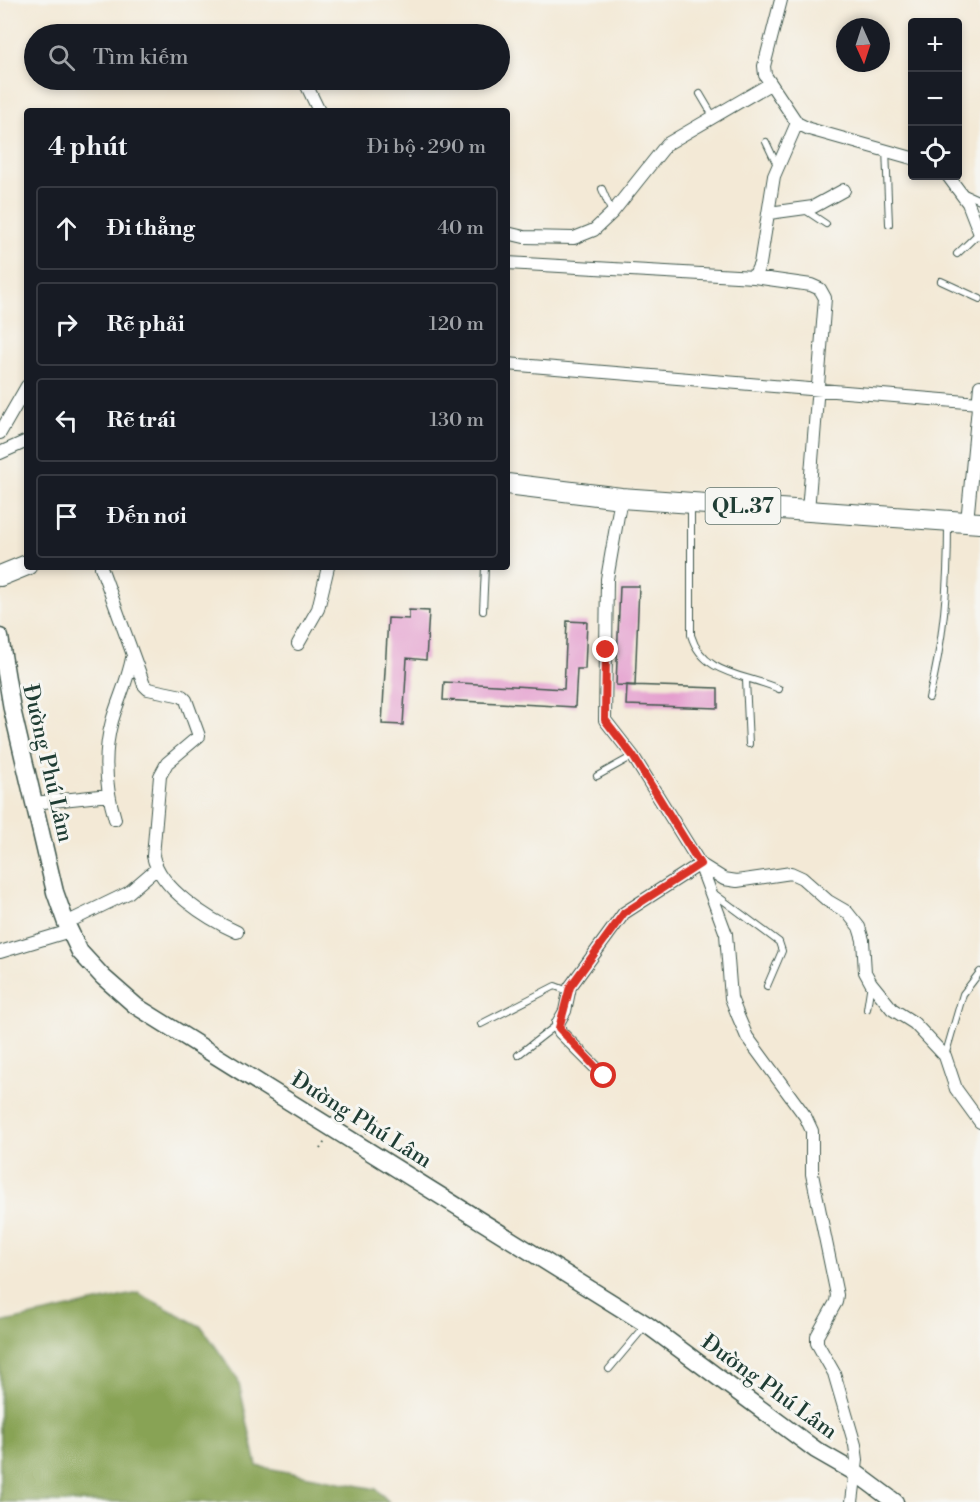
<!DOCTYPE html>
<html lang="vi">
<meta charset="utf-8">
<style>
:root{--surface:#171b24;--page:#20242c;--text:#f1f3f6;--muted:#9ea1a6;--line:#363941}
body{margin:0;font-family:"Libre Bodoni",serif;background:var(--page);color:var(--text)}
.controls{position:absolute;right:18px;top:18px;display:grid;overflow:hidden;border-radius:6px;box-shadow:0 3px 9px #0003}
.controls button{width:54px;height:54px;display:grid;place-items:center;padding:0;border:0;border-bottom:2px solid var(--line);background:var(--surface);color:var(--text);font:30px sans-serif}
.compass{position:absolute;left:836px;top:18px;width:54px;height:54px;border-radius:50%;background:var(--surface);box-shadow:0 3px 9px #0003;rotate:177deg}
.stop{position:absolute;width:18px;height:18px;margin:-14px;border:4px solid #d93025;border-radius:50%;background:#fff}
.stop.end{background:#d93025;border-color:#fff;box-shadow:0 2px 6px #0008}
.list{margin:0;padding:0;list-style:none}
h2{display:flex;justify-content:space-between;align-items:center;height:78px;margin:0;padding:0 24px;font-size:26px}
h2 small{font-size:20px;font-weight:400;color:var(--muted)}
.list li{display:grid;grid-template-columns:39px 1fr auto;gap:18px;align-items:center;box-sizing:border-box;height:84px;margin:0 12px 12px;padding:0 12px;border:2px solid var(--line);border-radius:6px}
.list b{display:block;font-size:22px;white-space:nowrap}
.list em{font-size:20px;font-style:normal;color:var(--muted)}
.icon{flex:none;width:33px;height:33px;fill:none;stroke:currentColor;stroke-width:2;stroke-linecap:round;stroke-linejoin:round}
.map{position:relative;flex:none;width:980px;height:1502px;overflow:hidden}
.search{position:absolute;background:var(--surface);box-shadow:0 3px 9px #0003;left:24px;top:24px;width:486px;height:66px;display:flex;align-items:center;gap:15px;box-sizing:border-box;padding:0 21px;border-radius:33px;color:var(--muted);font-size:22px}
.panel{position:absolute;background:var(--surface);box-shadow:0 3px 9px #0003;left:24px;top:108px;width:486px;height:462px;border-radius:6px}
.map>svg:first-child{display:block}
</style>
<div class="map">
<svg width="980" height="1502" viewBox="0 0 980 1502">
<rect width="100%" height="100%" fill="#f6f6f2"/>
<filter id="ink" filterUnits="userSpaceOnUse"><feTurbulence type="fractalNoise" baseFrequency=".0167" numOctaves="2"/><feDisplacementMap in="SourceGraphic" scale="12" xChannelSelector="R" yChannelSelector="G"/><feConvolveMatrix kernelMatrix="1 2 1 2 8 2 1 2 1" color-interpolation-filters="sRGB"/></filter>
<filter id="wash" filterUnits="userSpaceOnUse"><feTurbulence type="fractalNoise" baseFrequency=".008" numOctaves="4" result="noise"/><feDisplacementMap in="SourceGraphic" scale="24" xChannelSelector="R" yChannelSelector="G"/><feGaussianBlur stdDeviation="1.35" result="paint"/><feColorMatrix in="noise" values="0 0 0 0 0 0 0 0 0 0 0 0 0 0 0 0 0 1.4 0 .05"/><feComposite in="paint" operator="in"/></filter>
<g filter="url(#wash)">
<rect width="100%" height="100%" fill="#f3e9d6"/>
<!-- forest -->
<path fill="#88a355" stroke="#547044" stroke-width="1.5" d="M138 1293 202 1327 238 1379 257 1466 376 1489 389 1502H0V1323Z"/>
<g id="blocks">
<!-- building -->
<path fill="#e49ece" d="M620 586H639L635 686 616 685Z
M409 610 429 611 426 660 407 658 403 725 382 724 388 618 409 619Z
M567 621 587 622 585 669H577L575 707 443 700 444 682 564 689Z
M627 685 718 688V708L626 705Z"/>
</g>
</g>
<g filter="url(#ink)">
<use href="#blocks" fill-opacity="0" stroke="#3f574c" stroke-width="1.5"/>
<g fill="none" stroke-linecap="round" stroke-linejoin="round">
<!-- service casing -->
<g stroke="#3f574c" stroke-width="8">
<path id="service" d="M700 94 713 116
M766 142 777 165
M886 149 889 224
M602 189 612 213
M962 192 980 200
M805 210 826 224
M957 254 979 233
M941 281 980 299
M691 505V635C703 676 746 674 779 689
M483 611 485 567
M746 680 749 744
M929 698C944 640 948 585 948 525
M597 776 633 756
M712 892 779 942 782 951 767 986
M867 1009 871 983
M481 1024 555 986 568 991
M518 1055 558 1024
M945 1056 963 994 980 972
M609 1369 646 1325"/>
</g>
<!-- minor casing -->
<g stroke="#3f574c" stroke-width="14">
<path id="minor" d="M781 0 764 66 765 75 797 123 809 129 912 158
M304 80 319 111
M948 176 968 203 980 234
M769 213 813 207 844 190
M507 233 524 237 574 238 594 230 612 213 667 144 770 84
M507 263 754 277 811 285 820 289 825 298 808 511
M754 277 760 264 774 176 797 123
M507 364 979 403
M0 433 27 386
M0 453 27 441
M621 498 607 579 605 720 633 756 700 864 726 934 731 998 738 1016 747 1037 805 1116 812 1131V1174L837 1295 836 1302 817 1336V1343L834 1373 855 1445 857 1460 852 1502
M967 522 980 386
M101 567 144 685 148 689 182 696 186 700 199 736 167 763 160 776 153 856C160 889 208 919 237 932
M298 644 318 609 328 567
M34 803 109 795
M115 819C105 786 103 754 112 721 118 700 128 680 132 658
M66 923 128 893 156 869
M0 952 70 931
M604 1076 560 1032 558 1023 565 1011 570 987 624 913 700 864 724 879 737 881 791 873 802 878 828 901 847 912 859 927 863 940 865 972 871 983 892 1009 914 1023 945 1056 956 1089 980 1122"/>
</g>
<!-- secondary casing -->
<g stroke="#3f574c" stroke-width="19">
<path id="secondary" d="M0 637 12 709 55 892 66 923 80 952 103 977 136 1006 646 1324 816 1450 856 1473 895 1502"/>
</g>
<!-- trunk casing -->
<g stroke="#3f574c" stroke-width="22">
<path id="trunk" d="M507 484 621 498 980 523
M0 576 27 565"/>
</g>
<!-- path -->
<path stroke="#3f574c" stroke-width="2" stroke-dasharray="1.5 4.5" stroke-linecap="butt" d="M366 1133 379 1118
M320 1149 326 1140"/>
<!-- service -->
<use href="#service" stroke="#fff" stroke-width="6"/>
<!-- minor -->
<use href="#minor" stroke="#fff" stroke-width="12"/>
<!-- secondary -->
<use href="#secondary" stroke="#fff" stroke-width="16"/>
<!-- trunk -->
<use href="#trunk" stroke="#fff" stroke-width="20"/>
</g>
</g>
<g fill="none" stroke-linecap="round" stroke-linejoin="round" filter="url(#ink)">
<!-- route -->
<path stroke="#d93025" stroke-width="8" d="M604 1076 559 1028 570 987 624 913 700 864 633 756 605 720 606 650"/>
</g>
<g text-anchor="middle" stroke-width="6" stroke-linejoin="round" paint-order="stroke">
<!-- shield labels -->
<rect fill="#f6f6f2" stroke="#60746d" stroke-width="1.5" x="705.5" y="488" width="75" height="36" rx="4.5"/>
<g font-size="21" font-weight="bold" fill="#1f3d34">
<text x="743" y="513">QL.37</text>
</g>
<!-- street labels -->
<g font-size="22" fill="#1f3d34" stroke="#f6f6f2">
<text transform="translate(49 763) rotate(77)" y="8">Đường Phú Lâm</text>
<text transform="translate(362 1119) rotate(32)" y="8">Đường Phú Lâm</text>
<text transform="translate(770 1386) rotate(36)" y="8">Đường Phú Lâm</text>
</g>
</g>
</svg>
<div class="controls">
<button>+</button>
<button>−</button>
<button><svg class="icon" aria-label="locate" viewBox="0 0 24 24"><circle cx="12" cy="12" r="6"/><path d="M12 2v4M12 18v4M2 12h4M18 12h4"/></svg></button>
</div>
<svg class="compass" viewBox="-18 -18 36 36"><path d="M0-13l5 13h-10z" fill="#e53935"/><path d="M0 13l5-13h-10z" fill="#9ea1a6"/></svg>
<div class="stop" style="left:604px;top:1076px"></div>
<div class="stop end" style="left:606px;top:650px"></div>
<div class="search"><svg class="icon" aria-label="search" viewBox="0 0 24 24"><circle cx="10" cy="10" r="6"/><path d="M15 15l6 6"/></svg>Tìm kiếm</div>
<section class="panel">
<h2>4 phút<small>Đi bộ · 290 m</small></h2>
<ul class="list">
<li><svg class="icon" aria-label="ahead" viewBox="0 0 24 24"><path d="M12 20V5M6 11l6-6 6 6"/></svg><div><b>Đi thẳng</b></div><em>40 m</em></li>
<li><svg class="icon" aria-label="right" viewBox="0 0 24 24"><path d="M7 20v-9h11M14 6l5 5-5 5"/></svg><div><b>Rẽ phải</b></div><em>120 m</em></li>
<li><svg class="icon" aria-label="left" viewBox="0 0 24 24"><path d="M17 20v-9H6M10 6l-5 5 5 5"/></svg><div><b>Rẽ trái</b></div><em>130 m</em></li>
<li><svg class="icon" aria-label="arrive" viewBox="0 0 24 24"><path d="M6 21V4h12l-3 4 3 4H6"/></svg><div><b>Đến nơi</b></div></li>
</ul>
</section>
</div>
